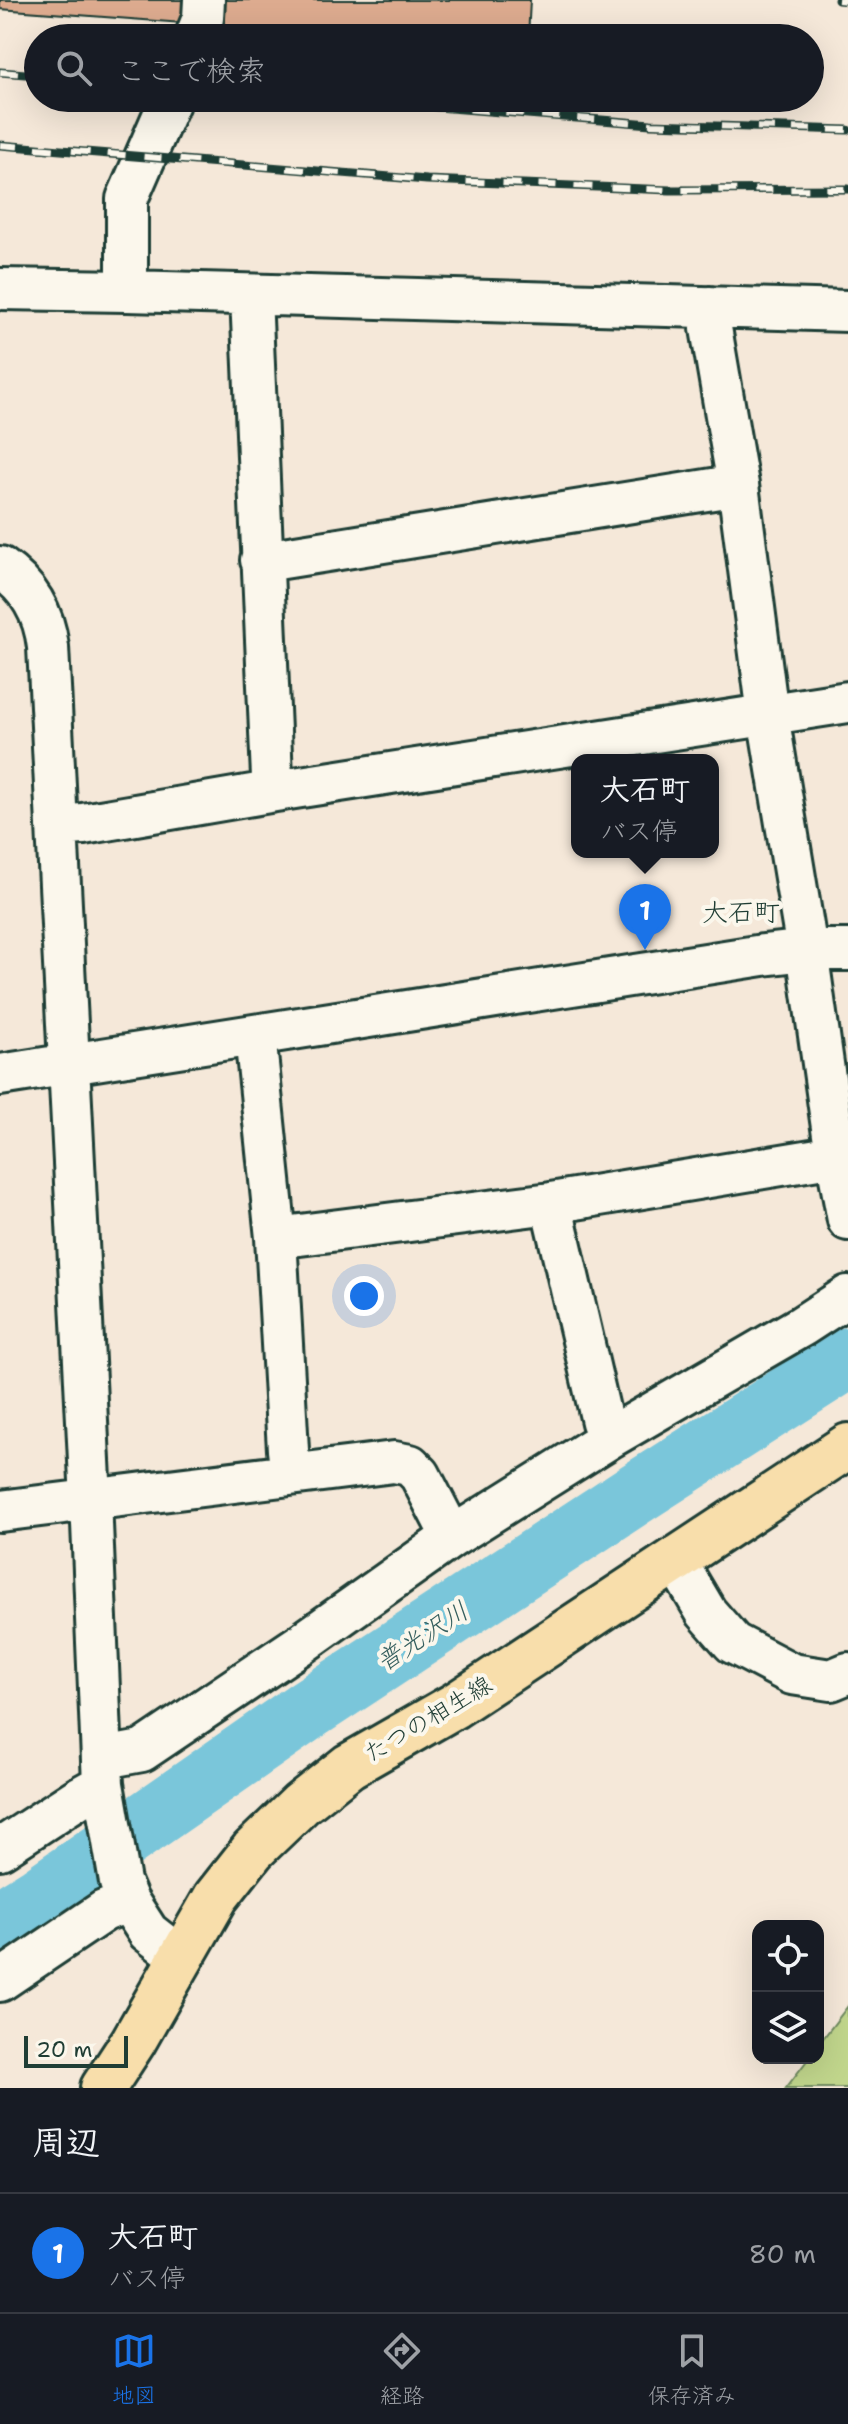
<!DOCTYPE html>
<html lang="ja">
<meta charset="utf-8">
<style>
:root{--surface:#171b24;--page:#242831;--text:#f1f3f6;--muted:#9ea1a6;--line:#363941;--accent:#1a73e8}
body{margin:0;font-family:"Shantell Sans","Klee One",sans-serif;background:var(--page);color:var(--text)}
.controls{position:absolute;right:24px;bottom:24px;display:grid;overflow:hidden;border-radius:16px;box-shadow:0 8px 32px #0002}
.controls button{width:72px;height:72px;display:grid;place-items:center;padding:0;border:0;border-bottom:2px solid var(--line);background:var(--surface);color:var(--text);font:40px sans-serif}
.scale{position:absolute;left:24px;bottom:20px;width:104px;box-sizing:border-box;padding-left:8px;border:4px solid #1f3d34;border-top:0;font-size:22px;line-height:28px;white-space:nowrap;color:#1f3d34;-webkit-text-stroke:6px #fbf7ec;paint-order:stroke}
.you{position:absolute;left:364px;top:1296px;width:28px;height:28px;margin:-20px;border:6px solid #fff;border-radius:50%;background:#1a73e8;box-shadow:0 0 0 12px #1a73e833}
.badge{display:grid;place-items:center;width:52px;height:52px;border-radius:50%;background:var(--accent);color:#fff;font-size:26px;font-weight:700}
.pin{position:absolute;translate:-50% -66px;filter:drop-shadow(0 2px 4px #0008)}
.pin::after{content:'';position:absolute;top:42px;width:28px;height:24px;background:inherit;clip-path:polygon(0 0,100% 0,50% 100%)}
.popup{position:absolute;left:571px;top:754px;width:148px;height:104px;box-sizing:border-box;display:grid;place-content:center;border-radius:16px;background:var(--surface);filter:drop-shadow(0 2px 6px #0005);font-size:26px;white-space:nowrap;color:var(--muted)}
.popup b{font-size:30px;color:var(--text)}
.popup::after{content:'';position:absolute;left:50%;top:100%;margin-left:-16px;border:16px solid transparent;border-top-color:var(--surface)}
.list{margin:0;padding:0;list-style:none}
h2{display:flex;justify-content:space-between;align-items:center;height:104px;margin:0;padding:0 32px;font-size:34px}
h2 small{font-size:26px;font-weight:400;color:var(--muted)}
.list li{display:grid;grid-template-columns:52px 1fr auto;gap:24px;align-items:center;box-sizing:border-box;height:120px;padding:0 32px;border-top:2px solid var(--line)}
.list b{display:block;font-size:30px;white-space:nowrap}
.list p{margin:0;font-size:26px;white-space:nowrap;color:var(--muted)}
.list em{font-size:26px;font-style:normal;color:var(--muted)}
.icon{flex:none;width:44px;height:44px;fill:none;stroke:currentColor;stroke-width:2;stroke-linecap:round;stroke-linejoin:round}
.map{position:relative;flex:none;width:848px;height:2088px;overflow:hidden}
.search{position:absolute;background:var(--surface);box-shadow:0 8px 32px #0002;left:24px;right:24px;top:24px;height:88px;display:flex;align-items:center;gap:20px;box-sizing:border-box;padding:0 28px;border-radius:44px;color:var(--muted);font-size:30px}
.sheet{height:224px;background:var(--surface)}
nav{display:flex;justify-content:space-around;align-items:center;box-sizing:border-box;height:112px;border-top:2px solid var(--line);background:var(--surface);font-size:22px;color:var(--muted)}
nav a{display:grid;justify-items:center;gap:4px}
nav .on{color:var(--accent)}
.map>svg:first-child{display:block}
</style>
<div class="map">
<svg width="848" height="2088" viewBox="0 0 848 2088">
<rect width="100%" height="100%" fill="#f5e8d9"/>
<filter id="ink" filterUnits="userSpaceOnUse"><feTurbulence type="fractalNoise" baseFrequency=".0125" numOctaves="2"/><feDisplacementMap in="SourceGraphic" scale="16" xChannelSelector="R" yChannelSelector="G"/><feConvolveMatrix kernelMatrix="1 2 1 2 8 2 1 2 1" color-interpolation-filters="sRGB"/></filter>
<g filter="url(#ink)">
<!-- green -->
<path fill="#c1d68c" stroke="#708a60" stroke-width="2" d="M848 2006V2088H786L809 2058H818V2045Z"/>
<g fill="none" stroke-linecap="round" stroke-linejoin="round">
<!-- river -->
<path stroke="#7ac6da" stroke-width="62" d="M0 1921 40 1896 307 1710 640 1491 848 1358"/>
</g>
<!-- building -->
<path fill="#ddab8f" stroke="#1f3d34" stroke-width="2" d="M0 0H530L528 38H379L0 9Z"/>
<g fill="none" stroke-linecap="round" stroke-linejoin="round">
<!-- minor casing -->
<g stroke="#1f3d34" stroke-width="46">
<path id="minor" d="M195 38 203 18 204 0
M0 289 127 291 848 311
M127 291V199L171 98
M251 296 272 777 275 791
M710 307 711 328 738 485
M261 560 277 559 738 485 768 715 807 950 836 1156 848 1220
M0 567C29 587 44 612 48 647L91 1500 103 1784 120 1882 128 1901 148 1932 180 1957
M57 826 83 824 275 791 848 702
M255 1035 276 1238 288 1450 291 1474
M0 1075 763 955 807 950H848
M551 1203 602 1422 611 1437
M276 1238 551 1203 836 1156
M0 1511 394 1462 410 1465 420 1475 452 1537
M676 1561 706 1612 733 1643 792 1674 831 1680 848 1673
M104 1758 142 1751 301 1644 452 1537 611 1437 802 1326 848 1296
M0 1849 78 1798 103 1784
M0 1981 104 1911 128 1901"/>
</g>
<!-- major casing -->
<g stroke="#1f3d34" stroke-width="50">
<path id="major" d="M103 2088 133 2042 216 1897 253 1850 301 1804 349 1766 454 1706 848 1446"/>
</g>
<!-- minor -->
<use href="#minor" stroke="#fbf7ec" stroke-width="40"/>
<!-- major -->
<use href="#major" stroke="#f8deab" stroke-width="44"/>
<!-- rail casing -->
<g stroke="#1f3d34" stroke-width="9">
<path id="rail" d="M838 0 848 1
M0 72 38 75
M326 98 651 124 848 130
M0 145 427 180 670 190 848 189"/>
</g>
<!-- rail -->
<use href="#rail" stroke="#fbf7ec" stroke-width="6" stroke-dasharray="18" stroke-linecap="butt"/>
</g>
</g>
<g text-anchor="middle" stroke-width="8" stroke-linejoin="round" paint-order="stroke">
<!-- street labels -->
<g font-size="24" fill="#1f3d34" stroke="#fbf7ec">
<text transform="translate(428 1719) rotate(-31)" y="8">たつの相生線</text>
</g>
<!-- neighbourhood labels -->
<g font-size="26" fill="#1f3d34" stroke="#fbf7ec">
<text x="741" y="921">大石町</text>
</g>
<!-- water labels -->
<g font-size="26" font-style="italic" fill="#365f5e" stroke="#fbf7ec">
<text transform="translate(422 1636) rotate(-33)" y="9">普光沢川</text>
</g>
</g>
</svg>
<div class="controls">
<button><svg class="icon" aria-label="locate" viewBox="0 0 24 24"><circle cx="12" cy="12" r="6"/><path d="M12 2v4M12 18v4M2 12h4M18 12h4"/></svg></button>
<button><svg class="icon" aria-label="layers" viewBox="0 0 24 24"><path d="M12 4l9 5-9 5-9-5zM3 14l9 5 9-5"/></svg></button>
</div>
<div class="scale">20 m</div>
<div class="you"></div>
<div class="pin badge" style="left:645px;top:950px">1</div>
<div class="popup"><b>大石町</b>バス停</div>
<div class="search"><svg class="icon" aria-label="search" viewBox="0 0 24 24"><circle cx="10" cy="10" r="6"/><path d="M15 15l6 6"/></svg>ここで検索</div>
</div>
<section class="sheet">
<h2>周辺<small></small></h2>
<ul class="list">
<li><span class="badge">1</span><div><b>大石町</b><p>バス停</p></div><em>80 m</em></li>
</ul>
</section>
<nav>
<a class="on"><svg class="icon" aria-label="map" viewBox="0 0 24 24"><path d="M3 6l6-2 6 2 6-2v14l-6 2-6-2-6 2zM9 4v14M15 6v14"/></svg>地図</a>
<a><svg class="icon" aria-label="directions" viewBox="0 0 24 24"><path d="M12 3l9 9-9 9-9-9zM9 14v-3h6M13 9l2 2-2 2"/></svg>経路</a>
<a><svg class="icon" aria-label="saved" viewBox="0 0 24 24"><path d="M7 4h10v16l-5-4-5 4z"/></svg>保存済み</a>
</nav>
